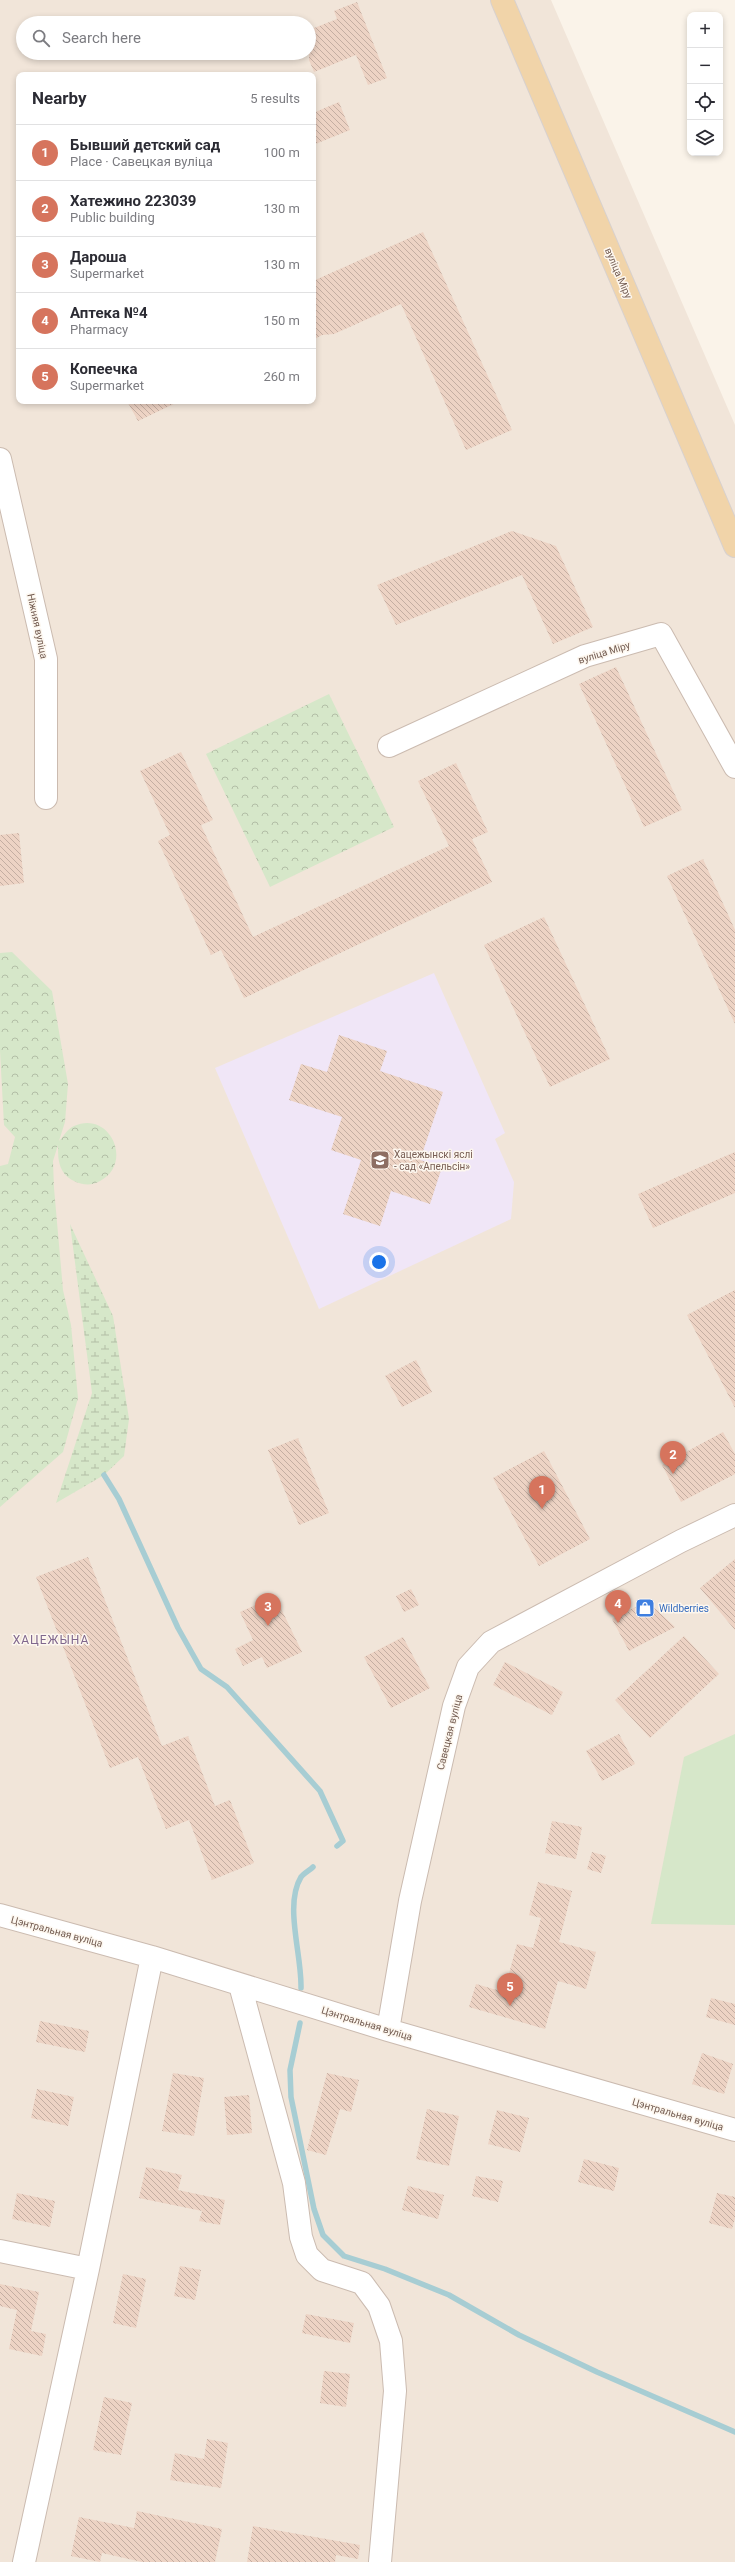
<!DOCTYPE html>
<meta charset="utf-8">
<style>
:root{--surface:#fff;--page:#f7f7f7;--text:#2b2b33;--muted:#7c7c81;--line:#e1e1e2;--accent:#d6745d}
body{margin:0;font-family:Roboto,sans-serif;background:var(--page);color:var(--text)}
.controls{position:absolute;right:12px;top:12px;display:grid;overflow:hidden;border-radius:8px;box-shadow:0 2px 6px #0003}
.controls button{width:36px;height:36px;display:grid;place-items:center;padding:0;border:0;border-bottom:1px solid var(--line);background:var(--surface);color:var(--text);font:20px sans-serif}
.you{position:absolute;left:379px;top:1262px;width:14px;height:14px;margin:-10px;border:3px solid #fff;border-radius:50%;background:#1a73e8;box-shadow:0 0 0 6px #1a73e833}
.badge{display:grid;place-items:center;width:26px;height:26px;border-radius:50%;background:var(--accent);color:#fff;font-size:13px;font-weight:700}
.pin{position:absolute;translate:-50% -33px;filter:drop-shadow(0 1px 2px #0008)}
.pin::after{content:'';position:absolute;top:21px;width:14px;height:12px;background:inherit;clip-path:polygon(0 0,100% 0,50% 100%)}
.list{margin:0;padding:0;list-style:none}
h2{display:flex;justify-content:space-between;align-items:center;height:52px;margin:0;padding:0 16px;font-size:17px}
h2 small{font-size:13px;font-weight:400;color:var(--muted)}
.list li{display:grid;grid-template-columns:26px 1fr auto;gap:12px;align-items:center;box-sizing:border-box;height:56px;padding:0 16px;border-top:1px solid var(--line)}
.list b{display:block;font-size:15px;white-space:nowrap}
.list p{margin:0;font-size:13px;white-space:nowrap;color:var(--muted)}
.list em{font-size:13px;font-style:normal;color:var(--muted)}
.icon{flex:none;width:22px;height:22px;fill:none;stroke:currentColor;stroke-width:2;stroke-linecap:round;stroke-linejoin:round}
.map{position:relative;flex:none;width:735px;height:2562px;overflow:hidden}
.search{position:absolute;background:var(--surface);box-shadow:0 2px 6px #0003;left:16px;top:16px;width:300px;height:44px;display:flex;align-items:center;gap:10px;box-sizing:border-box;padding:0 14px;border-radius:22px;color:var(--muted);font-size:15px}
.panel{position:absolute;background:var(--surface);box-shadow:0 2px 6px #0003;left:16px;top:72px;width:300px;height:332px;border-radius:8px}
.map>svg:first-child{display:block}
</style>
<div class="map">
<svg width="735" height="2562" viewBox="0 0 735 2562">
<defs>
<pattern id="forest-crowns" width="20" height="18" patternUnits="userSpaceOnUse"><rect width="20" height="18" fill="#d6e7c9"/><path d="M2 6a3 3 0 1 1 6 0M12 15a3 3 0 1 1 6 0" fill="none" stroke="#b2bea6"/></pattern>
<pattern id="wetland-marsh" width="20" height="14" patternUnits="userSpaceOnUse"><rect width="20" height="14" fill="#d6e7c9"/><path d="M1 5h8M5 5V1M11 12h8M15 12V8" fill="none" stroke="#b2bea6"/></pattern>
<pattern id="building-back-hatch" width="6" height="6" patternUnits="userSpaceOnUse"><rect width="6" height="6" fill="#edd3c4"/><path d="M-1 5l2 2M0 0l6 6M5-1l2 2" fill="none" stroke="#c4aea2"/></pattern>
</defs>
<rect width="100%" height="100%" fill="#faf3e9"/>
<!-- residential -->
<path fill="#f1e5d9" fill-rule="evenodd" d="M0 0H551L735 425V2562H0ZM23 23H309V53H23ZM19 75H313V401H19Z"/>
<!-- education -->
<path fill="#f0e6f7" d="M434 973 505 1133 495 1139 514 1182 511 1219 319 1309 215 1068Z"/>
<!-- green -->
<path fill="#d6e7c9" d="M735 1734V1925L651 1924 684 1757Z"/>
<!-- forest -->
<path fill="url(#forest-crowns)" d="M329 694 394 827 270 887 206 754Z
M12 952 52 991 68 1084 65 1122 59 1141C64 1136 67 1129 74 1126 110 1110 134 1163 100 1181 92 1186 82 1185 74 1181 58 1173 58 1159 58 1145L53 1161 54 1188 63 1290 71 1325 78 1398 63 1452 0 1507V1166L8 1164 15 1137 4 1125 0 1051V953Z"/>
<!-- wetland -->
<path fill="url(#wetland-marsh)" d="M70 1224 113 1316 129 1419 124 1456 104 1475 56 1503 92 1393Z"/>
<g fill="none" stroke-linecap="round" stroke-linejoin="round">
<!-- stream -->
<path stroke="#a7cdd3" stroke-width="5.5" d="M104 1475 119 1499 178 1628 201 1669 227 1687 320 1791 343 1841 337 1846
M301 1988C302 1955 284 1905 301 1877 304 1873 310 1870 313 1867
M300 2023 290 2070 291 2097 314 2209 323 2235 344 2256 385 2269 449 2295 519 2335 597 2372 735 2432"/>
</g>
<!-- building -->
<path fill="url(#building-back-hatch)" d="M357 2 387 78 368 85 356 55 314 72 309 60V30L337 19 334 11Z
M339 102 350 130 313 145V113Z
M423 232 512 430 466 450 401 304 334 334 322 335 313 340V281Z
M127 401H180L138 421Z
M512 531 556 546 593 627 553 644 522 575 396 625 377 585Z
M616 667 682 810 644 827 579 684Z
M181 752 213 820 201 825 253 937 449 846 418 781 456 763 488 832 472 839 492 882 244 998 221 950 211 955 158 841 170 835 140 771Z
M19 833 24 883 0 886V835Z
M703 859 735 930V1024L667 876Z
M544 917 610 1059 550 1087 484 945Z
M339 1035 387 1051 380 1071 443 1092 420 1160 442 1167 430 1204 391 1191 380 1226 343 1214 361 1160 331 1150 342 1117 289 1100 301 1064 327 1072Z
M735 1152V1193L653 1228 638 1194Z
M735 1290V1408L687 1315Z
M416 1360 432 1392 402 1407 385 1376Z
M723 1432 735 1454V1474L681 1502 662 1465Z
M298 1438 329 1513 299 1525 268 1450Z
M544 1451 590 1539 539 1566 493 1478Z
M88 1557 162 1746 188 1736 215 1806 230 1800 254 1863 212 1880 189 1820 166 1829 138 1757 110 1768 36 1577Z
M735 1559V1630L700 1588Z
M411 1589 419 1605 404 1612 396 1596Z
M275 1596 302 1652 267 1668 262 1657 243 1666 235 1649 253 1640 240 1612Z
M647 1601 675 1627 629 1651 612 1619Z
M684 1636 719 1674 650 1738 615 1700Z
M403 1637 430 1688 391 1708 364 1657Z
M505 1662 563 1692 552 1715 493 1685Z
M619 1734 635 1764 602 1781 586 1751Z
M552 1821 582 1827 576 1859 545 1853Z
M592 1852 606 1856 601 1873 587 1869Z
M538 1882 572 1891 559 1942 596 1952 586 1989 558 1981 545 2029 469 2007 476 1984 504 1992 517 1944 533 1948 541 1918 529 1915Z
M711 1998 735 2004V2025L706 2017Z
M40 2021 89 2031 85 2052 36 2042Z
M702 2053 733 2064 724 2094 692 2084Z
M173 2073 204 2078 194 2136 162 2131Z
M327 2073 359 2080 351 2112 340 2109 326 2155 307 2150Z
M37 2089 74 2097 68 2126 31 2118Z
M249 2095 252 2133 227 2135 224 2097Z
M427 2109 459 2116 449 2166 416 2159Z
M497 2110 529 2118 520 2152 488 2144Z
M584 2159 619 2168 614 2191 578 2182Z
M146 2167 182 2175 178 2190 225 2200 220 2225 199 2221 202 2211 139 2198Z
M476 2176 503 2181 498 2202 472 2196Z
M408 2186 444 2195 438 2219 402 2210Z
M17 2193 55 2201 50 2227 12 2219Z
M717 2193 735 2197V2218L732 2229 709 2223Z
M180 2266 201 2270 195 2300 174 2296Z
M123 2274 146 2279 136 2328 113 2323Z
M0 2284 39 2292 31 2331 46 2334 42 2356 9 2349 17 2310 0 2306Z
M306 2314 354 2323 350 2343 302 2333Z
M324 2371 350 2374 346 2407 320 2403Z
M104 2397 132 2403 121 2455 93 2450Z
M207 2439 228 2443 221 2488 170 2480 175 2453 204 2459Z
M137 2511 222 2529 215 2562H142L102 2553 100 2562 71 2556 79 2517 134 2528Z
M253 2526 360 2545 358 2559 336 2555 335 2562H247Z"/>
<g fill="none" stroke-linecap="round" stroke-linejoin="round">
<!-- minor casing -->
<g stroke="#cbbbb0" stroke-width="24">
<path id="minor" d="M0 459 46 659V798
M389 746 585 656 661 634 735 767
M0 1915 152 1957 388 2030 735 2130
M240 1985 294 2183 301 2237 307 2255 322 2270 362 2283 379 2306 391 2341 395 2391 380 2562
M388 2030 410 1901 454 1706 468 1667 491 1642 681 1541 735 1515
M0 2251 88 2269
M24 2562 88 2269 152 1957"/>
</g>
<!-- major casing -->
<g stroke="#d8d1ce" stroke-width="24">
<path id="major" d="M502 0 735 546"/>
</g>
<!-- minor -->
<use href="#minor" stroke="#fff" stroke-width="22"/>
<!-- major -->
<use href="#major" stroke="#f1d4a9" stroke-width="22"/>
</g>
<!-- icons -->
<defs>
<g id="school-square" transform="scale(1)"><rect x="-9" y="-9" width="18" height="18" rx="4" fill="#8d6e63" stroke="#fdf7ef"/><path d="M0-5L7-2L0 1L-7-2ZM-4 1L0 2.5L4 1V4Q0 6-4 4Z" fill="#fff"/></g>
<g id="shop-square" transform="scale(1)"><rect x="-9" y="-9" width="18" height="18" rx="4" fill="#3f7fe0" stroke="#fdf7ef"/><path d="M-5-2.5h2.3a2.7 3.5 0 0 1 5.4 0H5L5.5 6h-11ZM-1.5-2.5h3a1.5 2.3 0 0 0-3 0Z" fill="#fff"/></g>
</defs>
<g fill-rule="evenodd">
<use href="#school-square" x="380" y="1160"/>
<use href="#shop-square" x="645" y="1608"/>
</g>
<g text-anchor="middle" stroke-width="3" stroke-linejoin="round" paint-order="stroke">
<!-- street labels -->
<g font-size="10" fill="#725b50" stroke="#fdf7ef">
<text transform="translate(619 273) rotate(67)" y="4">вуліца Міру</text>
<text transform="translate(38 626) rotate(78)" y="4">Ніжняя вуліца</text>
<text transform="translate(604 652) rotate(-17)" y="4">вуліца Міру</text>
<text transform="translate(449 1732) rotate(-76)" y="4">Савецкая вуліца</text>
<text transform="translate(57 1931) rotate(15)" y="4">Цэнтральная вуліца</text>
<text transform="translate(367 2023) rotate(17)" y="4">Цэнтральная вуліца</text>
<text transform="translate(678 2114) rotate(16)" y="4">Цэнтральная вуліца</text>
</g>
<!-- education labels -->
<g font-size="10" fill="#785e54" stroke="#fdf7ef" text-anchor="start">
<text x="394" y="1158">Хацежынскі яслі<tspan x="394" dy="12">- сад «Апельсін»</tspan></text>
</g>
<!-- shop labels -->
<g font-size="10" fill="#366cbe" stroke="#fdf7ef" text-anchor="start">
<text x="659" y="1612">Wildberries</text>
</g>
<!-- quarter labels -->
<g font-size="12" letter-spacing="1" fill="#80678d" stroke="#fdf7ef">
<text x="51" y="1644">ХАЦЕЖЫНА</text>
</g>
</g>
</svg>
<div class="controls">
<button>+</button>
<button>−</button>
<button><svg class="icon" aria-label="locate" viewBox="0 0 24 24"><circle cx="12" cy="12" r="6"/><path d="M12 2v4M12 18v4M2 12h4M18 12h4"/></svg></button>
<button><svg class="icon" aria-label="layers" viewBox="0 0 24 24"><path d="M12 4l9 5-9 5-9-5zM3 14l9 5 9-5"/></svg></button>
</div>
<div class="you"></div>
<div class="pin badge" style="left:542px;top:1509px">1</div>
<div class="pin badge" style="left:673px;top:1474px">2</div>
<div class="pin badge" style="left:268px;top:1626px">3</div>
<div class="pin badge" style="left:618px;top:1623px">4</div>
<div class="pin badge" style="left:510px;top:2006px">5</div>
<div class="search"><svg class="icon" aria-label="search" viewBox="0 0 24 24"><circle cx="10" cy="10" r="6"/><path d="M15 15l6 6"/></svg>Search here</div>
<section class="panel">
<h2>Nearby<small>5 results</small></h2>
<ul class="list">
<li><span class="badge">1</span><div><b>Бывший детский сад</b><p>Place · Савецкая вуліца</p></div><em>100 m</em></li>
<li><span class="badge">2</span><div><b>Хатежино 223039</b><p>Public building</p></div><em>130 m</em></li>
<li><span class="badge">3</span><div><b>Дароша</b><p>Supermarket</p></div><em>130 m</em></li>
<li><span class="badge">4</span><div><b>Аптека №4</b><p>Pharmacy</p></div><em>150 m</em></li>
<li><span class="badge">5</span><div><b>Копеечка</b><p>Supermarket</p></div><em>260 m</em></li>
</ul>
</section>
</div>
